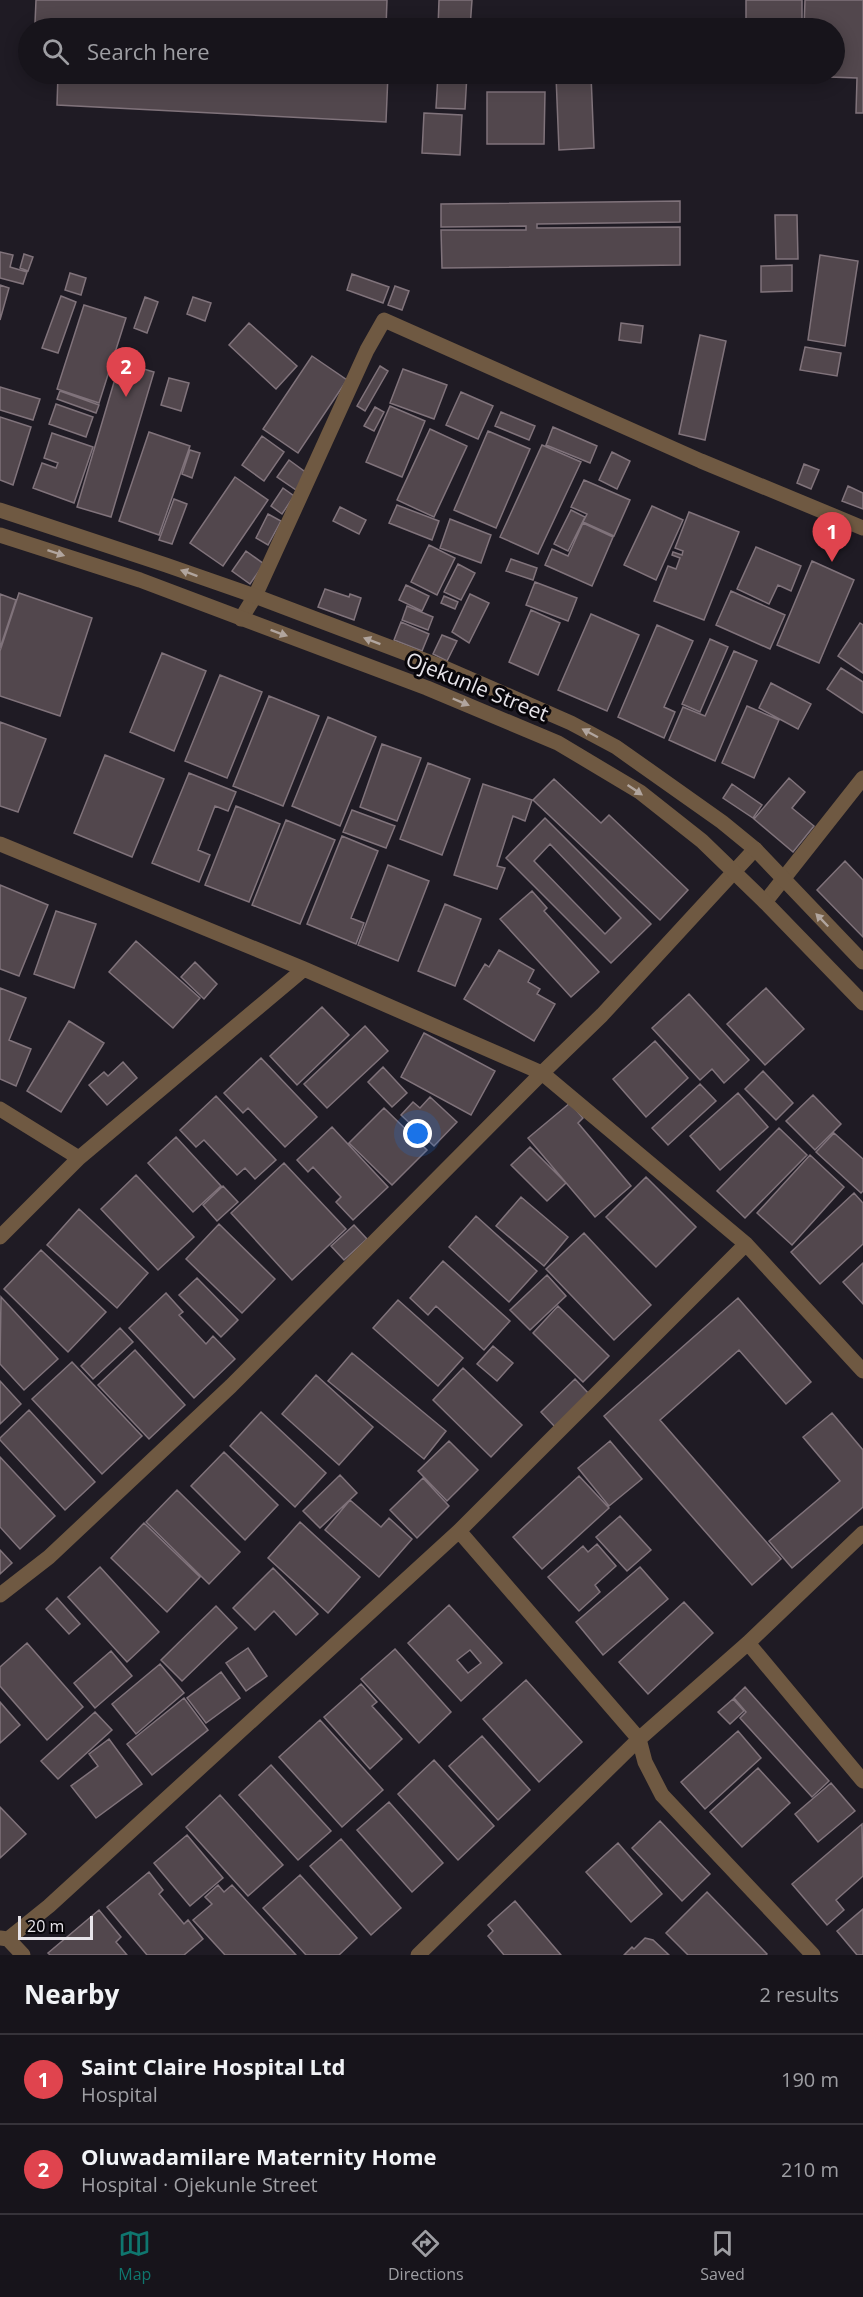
<!DOCTYPE html>
<meta charset="utf-8">
<style>
:root{--surface:#17141b;--page:#201d24;--text:#f1f3f6;--muted:#9e9ea3;--line:#36333a;--accent:#0f766e}
body{margin:0;font-family:"Open Sans",sans-serif;background:var(--page);color:var(--text)}
.scale{position:absolute;left:18px;bottom:15px;width:75px;box-sizing:border-box;padding-left:6px;border:3px solid #e7e4ea;border-top:0;font-size:16px;line-height:21px;white-space:nowrap;color:#e7e4ea;-webkit-text-stroke:4px #08060a;paint-order:stroke}
.you{position:absolute;left:418px;top:1134px;width:21px;height:21px;margin:-15px;border:4px solid #fff;border-radius:50%;background:#1a73e8;box-shadow:0 0 0 9px #1a73e833}
.badge{display:grid;place-items:center;width:39px;height:39px;border-radius:50%;background:var(--accent);color:#fff;font-size:20px;font-weight:700}
.pin{position:absolute;translate:-50% -50px;filter:drop-shadow(0 2px 3px #0008)}
.pin::after{content:'';position:absolute;top:32px;width:21px;height:18px;background:inherit;clip-path:polygon(0 0,100% 0,50% 100%)}
.list{margin:0;padding:0;list-style:none}
h2{display:flex;justify-content:space-between;align-items:center;height:78px;margin:0;padding:0 24px;font-size:26px}
h2 small{font-size:20px;font-weight:400;color:var(--muted)}
.list li{display:grid;grid-template-columns:39px 1fr auto;gap:18px;align-items:center;box-sizing:border-box;height:90px;padding:0 24px;border-top:2px solid var(--line)}
.list b{display:block;font-size:22px;white-space:nowrap}
.list p{margin:0;font-size:20px;white-space:nowrap;color:var(--muted)}
.list em{font-size:20px;font-style:normal;color:var(--muted)}
.icon{flex:none;width:33px;height:33px;fill:none;stroke:currentColor;stroke-width:2;stroke-linecap:round;stroke-linejoin:round}
.map{position:relative;flex:none;width:863px;height:1955px;overflow:hidden}
.search{position:absolute;background:var(--surface);box-shadow:0 3px 15px #0003;left:18px;right:18px;top:18px;height:66px;display:flex;align-items:center;gap:15px;box-sizing:border-box;padding:0 21px;border-radius:33px;color:var(--muted);font-size:22px}
.sheet{height:258px;background:var(--surface)}
nav{display:flex;justify-content:space-around;align-items:center;box-sizing:border-box;height:84px;border-top:2px solid var(--line);background:var(--surface);font-size:16px;color:var(--muted)}
nav a{display:grid;justify-items:center;gap:3px}
nav .on{color:var(--accent)}
.map>svg:first-child{display:block}
</style>
<div class="map">
<svg width="863" height="1955" viewBox="0 0 863 1955">
<rect width="100%" height="100%" fill="#1f1b24"/>
<!-- building -->
<path fill="#52474d" stroke="#80737b" stroke-width="1.5" fill-rule="evenodd" d="M36 0H387L386 28H164L35 23Z
M439 0H472L470 28H438Z
M746 0H802V28H746Z
M805 0H863V113H856L857 78 802 76 803 74H834V28H804Z
M58 74H388L386 122 57 105Z
M438 74H467L465 109 436 108Z
M591 75 594 148 559 150 556 76Z
M487 92H545L544 144H487Z
M424 113 462 115 460 155 422 153Z
M680 201V222L537 224V228L680 227V265L442 268 441 230H526V226L441 227V204Z
M775 215H797L798 259H776Z
M0 252 13 255 10 267 27 272 23 284 0 278Z
M24 254 33 257 28 271 20 268Z
M820 255 858 261 845 346 808 340Z
M792 265V291L761 292V266Z
M70 273 86 278 81 295 65 290Z
M352 274 389 287 383 303 347 290Z
M0 285 9 288 0 320Z
M395 286 409 291 402 310 388 305Z
M61 296 76 302 58 353 42 348Z
M145 297 158 302 147 333 134 328Z
M193 297 211 303 205 321 187 314Z
M84 305 126 318 99 403 57 389Z
M249 323 297 366 276 389 229 345Z
M621 323 643 326 641 343 619 340Z
M700 335 726 341 705 440 679 434Z
M805 347 841 353 837 376 800 370Z
M312 356 347 380 298 453 263 429Z
M120 362 154 372 111 517 77 507Z
M380 366 388 371 365 411 357 406Z
M403 369 447 385 434 419 390 403Z
M169 378 189 383 181 411 161 405Z
M0 387 40 399 33 420 0 410Z
M60 391 99 405 96 413 57 399Z
M461 392 493 406 478 439 446 425Z
M56 404 93 417 86 437 49 424Z
M390 406 425 421 402 477 366 462Z
M375 407 384 412 374 431 364 426Z
M501 412 535 426 529 440 495 426Z
M0 417 31 427 13 485 0 480Z
M553 427 597 446 590 463 546 445Z
M430 429 467 446 434 517 397 500Z
M488 431 530 449 496 528 454 510Z
M149 432 190 446 159 535 119 521Z
M52 433 93 447 74 503 33 488 42 463 56 468 58 463 44 458Z
M262 436 284 452 264 481 242 465Z
M542 445 581 462 538 554 500 537Z
M190 450 200 453 192 478 182 474Z
M612 452 630 461 617 489 599 480Z
M289 460 308 474 296 490 277 477Z
M804 464 819 470 811 489 797 483Z
M235 477 268 500 223 566 190 543Z
M584 480 630 500 614 536 583 522 587 514 571 507Z
M848 486 863 493V509L842 501Z
M283 488 294 496 282 514 271 506Z
M174 499 187 504 172 544 159 540Z
M397 505 439 521 432 540 389 523Z
M652 506 683 520 656 580 624 565Z
M340 507 366 520 359 534 333 521Z
M571 510 585 517 568 551 554 544Z
M689 512 739 532 704 620 654 601 668 566 676 569 680 558 672 555 673 552 682 555 683 551 675 548Z
M268 514 281 521 268 545 256 538Z
M450 519 491 535 481 563 440 548Z
M583 523 613 537 592 586 545 565 552 549 568 556Z
M429 545 455 558 437 595 411 582Z
M756 547 801 566 791 591 778 585 769 604 737 589Z
M246 551 264 564 250 584 232 571Z
M511 559 537 568 533 580 506 571Z
M812 561 854 580 819 663 777 645Z
M458 564 475 573 461 600 444 592Z
M535 582 577 598 568 621 526 605Z
M406 585 429 596 422 611 399 600Z
M325 589 349 597 350 594 361 598 354 620 318 607Z
M731 591 785 615 770 649 716 625Z
M19 593 92 618 60 716 0 696V651Z
M0 594 16 600 0 648Z
M470 594 489 603 469 643 452 632Z
M444 596 458 602 455 609 441 603Z
M407 606 433 617 428 630 402 620Z
M531 610 560 623 538 675 509 662Z
M591 614 639 635 607 711 558 690Z
M401 622 429 634 422 651 394 640Z
M860 623 863 625V673L838 656Z
M657 625 693 641 664 707 675 712 664 738 618 717Z
M442 635 457 641 447 661 433 654Z
M710 639 728 647 700 712 682 704Z
M734 651 757 661 715 761 669 740 683 707 705 716Z
M162 653 206 671 174 751 130 732Z
M841 668 863 682V713L827 689Z
M220 675 262 692 227 778 185 761Z
M771 683 811 704 798 729 759 708Z
M269 696 319 716 283 806 233 786Z
M747 706 779 720 754 778 722 763Z
M328 717 376 737 340 826 292 806Z
M0 722 46 739 18 812 0 806Z
M382 744 421 758 397 821 360 807Z
M105 755 164 779 132 857 74 833Z
M428 763 470 779 442 855 400 839Z
M189 773 236 792 228 811 215 806 198 850 210 855 199 882 152 863Z
M789 778 805 792 792 808 814 826 793 852 754 819Z
M554 779 601 823 609 815 688 890 660 920 533 800Z
M483 784 532 800 525 821 513 816 497 866 505 868 497 889 454 875Z
M732 784 762 805 753 818 723 798Z
M236 806 280 824 249 902 205 885Z
M352 810 395 826 386 848 343 832Z
M545 818 651 924 611 963 506 858ZM550 844 621 918 605 934 534 861Z
M286 820 335 840 300 924 252 905Z
M342 836 378 851 351 918 364 923 356 944 307 924Z
M845 861 863 880V937L817 890Z
M388 865 429 881 398 961 358 945Z
M0 885 48 905 19 976 0 969Z
M532 891 547 908 544 911 599 972 571 997 500 919Z
M445 904 481 919 455 986 418 971Z
M56 911 96 924 74 988 34 974Z
M136 941 200 998 173 1028 109 972Z
M499 950 534 970 528 982 540 989 537 994 555 1004 534 1041 464 999 485 964 489 967Z
M195 962 217 984 204 999 181 977Z
M0 988 26 998 9 1040 31 1049 16 1086 0 1079Z
M766 988 804 1029 765 1065 727 1024Z
M689 994 749 1060 724 1083 712 1069 700 1080 652 1028Z
M322 1007 349 1035 297 1085 270 1056Z
M69 1021 104 1043 61 1112 27 1091Z
M365 1026 388 1051 327 1108 304 1084Z
M424 1033 495 1071 471 1115 401 1077Z
M655 1041 688 1078 646 1117 613 1079Z
M261 1058 317 1117 285 1147 248 1108 243 1113 224 1093Z
M123 1062 137 1078 107 1105 89 1085 104 1072 108 1076Z
M383 1067 407 1093 392 1107 368 1082Z
M763 1071 793 1103 776 1120 745 1089Z
M700 1084 716 1101 668 1145 652 1128Z
M738 1093 768 1127 720 1170 690 1136Z
M813 1095 841 1124 815 1150 786 1121Z
M216 1096 276 1160 255 1179 245 1168 237 1175 204 1140 196 1147 180 1130Z
M430 1097 457 1122 434 1146 401 1115 413 1102 420 1108Z
M570 1103 583 1118 578 1123 631 1186 595 1217 528 1138Z
M384 1108 427 1150 392 1185 349 1143Z
M332 1127 388 1187 353 1220 336 1202 341 1197 313 1167 308 1172 297 1160Z
M779 1128 807 1155 745 1218 717 1191Z
M834 1133 863 1159V1191L861 1193 816 1152Z
M176 1137 221 1186 193 1212 148 1163Z
M530 1147 566 1183 547 1201 511 1165Z
M810 1155 844 1187 792 1245 757 1213Z
M284 1163 346 1229 292 1280 231 1213Z
M136 1175 194 1237 158 1270 101 1209Z
M646 1177 696 1227 656 1267 606 1217Z
M223 1186 238 1202 217 1221 203 1205Z
M854 1193 863 1203V1244L820 1284 791 1252Z
M521 1197 568 1237 544 1266 496 1226Z
M79 1209 148 1273 117 1308 47 1245Z
M476 1216 537 1271 509 1302 449 1247Z
M219 1224 275 1279 242 1313 186 1259Z
M354 1225 367 1239 344 1260 331 1246Z
M584 1233 651 1305 614 1340 546 1269Z
M41 1250 106 1312 68 1352 4 1289Z
M443 1261 510 1321 484 1350 436 1306 428 1315 410 1298Z
M863 1263V1304L843 1282Z
M547 1275 566 1296 530 1330 510 1310Z
M197 1278 238 1320 221 1337 179 1295Z
M166 1293 183 1312 179 1315 206 1344 213 1336 235 1359 194 1398 129 1328Z
M1 1297 58 1359 24 1390 0 1364Z
M738 1298 811 1382 786 1404 739 1350 660 1420 781 1559 752 1585 604 1416Z
M398 1300 463 1358 438 1386 373 1328Z
M558 1306 609 1356 583 1382 533 1333Z
M120 1328 133 1342 93 1379 81 1366Z
M493 1346 513 1363 497 1381 477 1364Z
M135 1350 185 1405 149 1439 98 1385Z
M352 1353 446 1431 424 1459 328 1381Z
M72 1362 142 1436 102 1474 32 1399Z
M463 1368 522 1425 491 1457 433 1400Z
M316 1375 373 1427 339 1465 282 1414Z
M575 1379 590 1395 556 1428 541 1412Z
M0 1381 21 1404 0 1424Z
M29 1410 95 1482 65 1510 0 1440V1438Z
M261 1412 326 1473 295 1507 230 1446Z
M832 1413 863 1450V1507L792 1568 769 1541 840 1481 803 1437Z
M449 1441 478 1470 447 1501 418 1471Z
M610 1441 642 1479 609 1506 578 1468Z
M224 1452 278 1505 245 1540 191 1486Z
M0 1457 55 1516 20 1549 0 1527Z
M340 1475 357 1493 320 1528 303 1511Z
M579 1476 609 1508 542 1569 513 1537Z
M423 1478 449 1506 417 1538 390 1510Z
M177 1490 240 1552 209 1584 146 1522Z
M350 1500 381 1527 389 1518 412 1539 379 1577 325 1530Z
M620 1516 651 1550 627 1571 596 1537Z
M300 1522 360 1577 328 1613 268 1558Z
M144 1523 200 1577 167 1612 111 1558Z
M597 1544 616 1566 595 1585 600 1592 579 1611 548 1577 583 1546 588 1552Z
M0 1550 12 1563 0 1574Z
M100 1567 159 1632 127 1662 68 1597Z
M640 1567 668 1599 603 1655 576 1622Z
M273 1568 318 1614 296 1635 274 1611 255 1630 233 1608Z
M57 1598 80 1624 69 1634 46 1609Z
M684 1602 713 1633 648 1694 619 1662Z
M449 1605 502 1663 461 1701 408 1643ZM470 1650 481 1663 468 1673 457 1660Z
M216 1606 237 1628 182 1681 161 1660Z
M27 1643 83 1707 47 1740 0 1686V1667Z
M248 1648 267 1676 246 1691 226 1663Z
M395 1649 451 1712 419 1743 361 1679Z
M111 1651 132 1676 95 1708 74 1683Z
M160 1664 184 1693 136 1734 112 1704Z
M221 1672 240 1698 206 1723 187 1698Z
M526 1680 582 1742 539 1782 483 1719Z
M361 1684 377 1702 372 1706 402 1739 370 1769 324 1717Z
M745 1687 829 1781 812 1797 740 1718 746 1712 734 1698Z
M184 1698 208 1730 152 1775 127 1744Z
M733 1699 744 1711 730 1724 718 1712Z
M0 1702 20 1725 0 1743Z
M95 1712 112 1730 58 1779 41 1761Z
M320 1720 383 1790 342 1827 279 1757Z
M738 1731 761 1758 705 1809 681 1782Z
M482 1736 530 1790 498 1820 449 1766Z
M109 1739 142 1784 96 1818 71 1786 98 1766 89 1754Z
M434 1760 494 1826 458 1860 398 1794Z
M271 1765 331 1831 298 1860 239 1795Z
M758 1768 790 1803 742 1847 710 1812Z
M831 1783 855 1811 818 1842 795 1814Z
M220 1795 283 1865 248 1896 186 1827Z
M389 1802 443 1863 412 1892 357 1830Z
M0 1807 26 1834 0 1858Z
M660 1821 710 1874 682 1901 632 1848Z
M862 1824 863 1876 836 1900 844 1910 827 1925 792 1884Z
M187 1835 223 1878 190 1906 154 1863Z
M341 1839 401 1908 371 1935 310 1866Z
M618 1843 662 1894 631 1922 586 1872Z
M149 1872 163 1890 159 1894 184 1924 188 1920 203 1939 184 1955H147L107 1907Z
M300 1875 357 1938 339 1955H306L263 1908Z
M218 1885 224 1892 232 1885 296 1955H225L193 1920 212 1904 205 1897Z
M707 1892 767 1954 766 1955H688L666 1933Z
M515 1901 520 1907 561 1955H504L488 1936 493 1931 488 1925Z
M863 1909V1955H857L837 1931Z
M99 1910 121 1937 116 1942 127 1955H50L48 1953Z
M645 1938 653 1940 669 1955H624L632 1947 634 1949Z"/>
<g fill="none" stroke-linecap="round" stroke-linejoin="round">
<!-- minor -->
<path stroke="#6f5942" stroke-width="15" d="M241 619 255 596 367 350 384 320 701 461 863 528
M0 844 304 969 542 1073 602 1015 755 849
M765 902 863 778
M0 1109 79 1158
M0 1237 79 1158 304 969
M459 1531 639 1739 645 1762 662 1795 813 1955
M0 1595 49 1557 231 1386 542 1073 746 1244 863 1371
M748 1643 863 1781
M0 1938 8 1939 49 1906 459 1531 746 1244
M8 1939 23 1955
M418 1955 639 1739 748 1643 863 1533"/>
<!-- tertiary -->
<path stroke="#6f5942" stroke-width="15" d="M0 510 166 565 255 596 445 668 571 723 616 747 722 822 755 849 863 962
M0 535 140 580 427 688 558 743 640 792 702 841 765 902 863 1003"/>
</g>
<!-- one-way arrows -->
<defs><path id="oneway-solid" d="M-6-.8H1V-3.2L6.5 0L1 3.2V.8H-6Z" transform="scale(1.5)"/></defs>
<g fill="#b1a59e">
<use href="#oneway-solid" transform="translate(56 553) rotate(18)"/>
<use href="#oneway-solid" transform="translate(189 573) rotate(-160)"/>
<use href="#oneway-solid" transform="translate(279 633) rotate(20)"/>
<use href="#oneway-solid" transform="translate(372 641) rotate(-159)"/>
<use href="#oneway-solid" transform="translate(461 702) rotate(23)"/>
<use href="#oneway-solid" transform="translate(590 733) rotate(-152)"/>
<use href="#oneway-solid" transform="translate(635 790) rotate(34)"/>
<use href="#oneway-solid" transform="translate(822 920) rotate(-134)"/>
</g>
<g text-anchor="middle" stroke-width="6" stroke-linejoin="round" paint-order="stroke">
<!-- street labels -->
<g font-size="21" fill="#e7e4ea" stroke="#08060a">
<text transform="translate(477 687) rotate(22)" y="7">Ojekunle Street</text>
</g>
</g>
</svg>
<div class="scale">20 m</div>
<div class="you"></div>
<div class="pin badge" style="left:832px;top:562px;background:#e0444e">1</div>
<div class="pin badge" style="left:126px;top:397px;background:#e0444e">2</div>
<div class="search"><svg class="icon" aria-label="search" viewBox="0 0 24 24"><circle cx="10" cy="10" r="6"/><path d="M15 15l6 6"/></svg>Search here</div>
</div>
<section class="sheet">
<h2>Nearby<small>2 results</small></h2>
<ul class="list">
<li><span class="badge" style="background:#e0444e">1</span><div><b>Saint Claire Hospital Ltd</b><p>Hospital</p></div><em>190 m</em></li>
<li><span class="badge" style="background:#e0444e">2</span><div><b>Oluwadamilare Maternity Home</b><p>Hospital · Ojekunle Street</p></div><em>210 m</em></li>
</ul>
</section>
<nav>
<a class="on"><svg class="icon" aria-label="map" viewBox="0 0 24 24"><path d="M3 6l6-2 6 2 6-2v14l-6 2-6-2-6 2zM9 4v14M15 6v14"/></svg>Map</a>
<a><svg class="icon" aria-label="directions" viewBox="0 0 24 24"><path d="M12 3l9 9-9 9-9-9zM9 14v-3h6M13 9l2 2-2 2"/></svg>Directions</a>
<a><svg class="icon" aria-label="saved" viewBox="0 0 24 24"><path d="M7 4h10v16l-5-4-5 4z"/></svg>Saved</a>
</nav>
